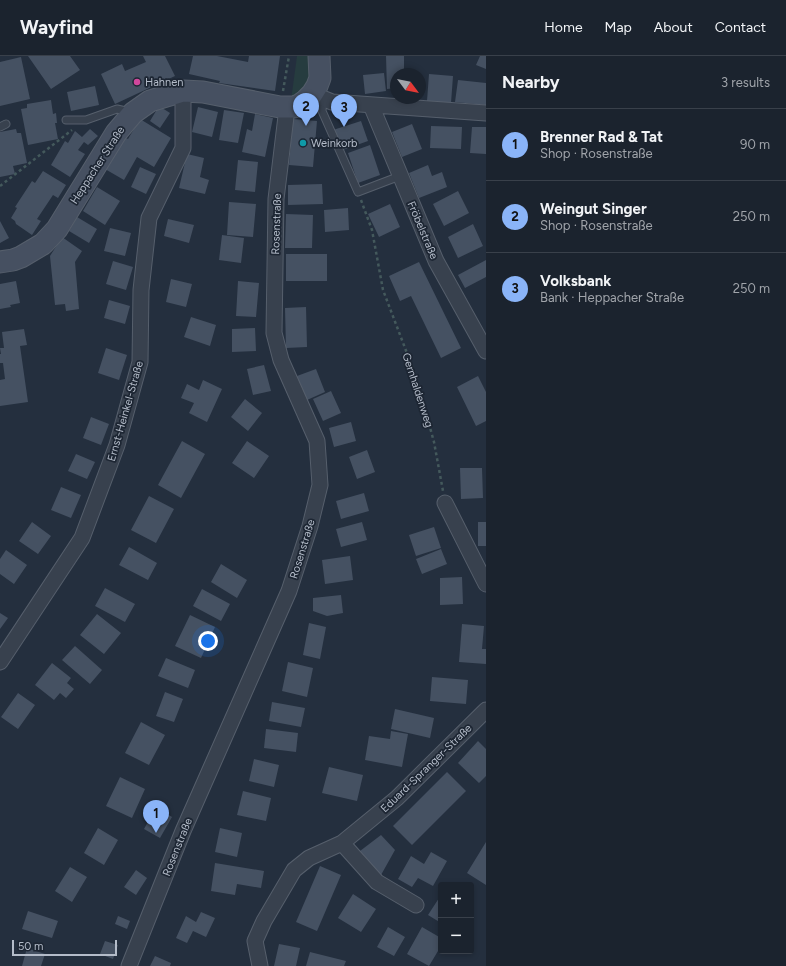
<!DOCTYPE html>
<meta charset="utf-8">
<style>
:root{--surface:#1b232e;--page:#282f3a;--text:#f1f3f6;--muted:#a0a4aa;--line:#39404a;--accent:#8ab4f8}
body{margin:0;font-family:Figtree,sans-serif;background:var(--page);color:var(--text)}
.controls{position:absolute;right:12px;bottom:12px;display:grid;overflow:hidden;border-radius:4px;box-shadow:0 2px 6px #0003}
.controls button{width:36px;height:36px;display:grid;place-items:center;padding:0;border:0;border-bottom:1px solid var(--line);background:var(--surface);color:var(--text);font:20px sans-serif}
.compass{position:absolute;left:390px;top:12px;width:36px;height:36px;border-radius:50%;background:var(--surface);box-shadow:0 2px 6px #0003;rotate:122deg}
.scale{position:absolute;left:12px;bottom:10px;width:105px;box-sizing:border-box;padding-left:4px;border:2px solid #b4bcc9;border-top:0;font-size:11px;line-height:14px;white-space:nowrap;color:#b4bcc9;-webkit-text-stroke:3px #1d2633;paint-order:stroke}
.you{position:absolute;left:208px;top:585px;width:14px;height:14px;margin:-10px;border:3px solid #fff;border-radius:50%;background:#1a73e8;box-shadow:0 0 0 6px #1a73e833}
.badge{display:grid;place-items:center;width:26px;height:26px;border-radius:50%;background:var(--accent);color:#111;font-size:13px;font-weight:700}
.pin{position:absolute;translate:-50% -33px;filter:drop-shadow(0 1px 2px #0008)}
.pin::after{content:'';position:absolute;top:21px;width:14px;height:12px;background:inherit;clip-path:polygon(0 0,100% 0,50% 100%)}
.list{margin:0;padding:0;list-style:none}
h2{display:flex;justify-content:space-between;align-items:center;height:52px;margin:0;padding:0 16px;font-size:17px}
h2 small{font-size:13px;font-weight:400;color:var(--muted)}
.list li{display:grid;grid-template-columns:26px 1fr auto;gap:12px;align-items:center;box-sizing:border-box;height:72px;padding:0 16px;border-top:1px solid var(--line)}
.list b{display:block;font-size:15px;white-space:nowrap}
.list p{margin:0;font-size:13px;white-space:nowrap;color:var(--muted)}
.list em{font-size:13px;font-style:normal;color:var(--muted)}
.map{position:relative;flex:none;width:486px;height:910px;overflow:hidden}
header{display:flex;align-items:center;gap:24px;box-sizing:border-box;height:56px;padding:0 20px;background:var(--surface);border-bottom:1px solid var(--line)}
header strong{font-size:19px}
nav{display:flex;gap:22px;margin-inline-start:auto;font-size:14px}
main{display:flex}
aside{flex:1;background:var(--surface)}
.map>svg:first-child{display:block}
</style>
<header>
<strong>Wayfind</strong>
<nav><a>Home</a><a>Map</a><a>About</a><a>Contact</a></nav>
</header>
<main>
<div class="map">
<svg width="486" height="910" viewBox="0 0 486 910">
<rect width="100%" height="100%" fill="#242f3e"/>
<!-- green -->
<path fill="#263c3f" d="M297 0H313L315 18 305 35 291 44Z"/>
<!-- building -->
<path fill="#455162" d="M28 0H70L80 14 51 33Z
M143 0H165L175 20 115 48 101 18 122 8 125 15 146 6Z
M193 0H217L248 6 249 0H280L275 35 219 27 220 25 189 18Z
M386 0H404V18H396V32L387 33Z
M480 0H486V13L476 9Z
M21 1 30 43 0 50V6Z
M384 17 386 35 365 38 363 19Z
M429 18 453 20 451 47 427 45Z
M458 24 486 27V49L455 46Z
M95 30 99 49 71 55 67 36Z
M51 44 53 58 56 57 57 67H55L58 83 28 89 21 53 27 52V48Z
M159 50 170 57 160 72 150 65Z
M198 51 218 56 212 81 192 76Z
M224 54 244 57 238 87 219 84Z
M255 58 273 62 265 101 242 96 247 73 252 75Z
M140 63 171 82 154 111 137 101 124 124 105 113 124 81 128 83Z
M293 63 317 65 313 111 289 109Z
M361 65 368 85 340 95 333 74Z
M412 68 422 93 402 101 392 76Z
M431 70 462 71 461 93 430 92Z
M472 71H486V98L470 97Z
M16 73 17 77H21L27 107 13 110 15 118 0 121V76Z
M90 73 98 80 88 89 84 86 78 94 85 98 70 121 51 109 65 85 68 87 75 75 82 81Z
M370 89 380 119 358 127 348 97Z
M187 98 204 102 200 121 209 124 205 138 179 132Z
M238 104 258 106 255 136 235 134Z
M428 109 432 120 442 116 447 131 419 142 409 117Z
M140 111 156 118 146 138 131 131Z
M43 115 66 129 58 142 53 139 37 163 41 165 32 179 16 168 15 165 11 162 17 152 15 151 32 125 35 127Z
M322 128 323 148 288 149V129Z
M97 131 120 145 105 169 83 155Z
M458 135 469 157 444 170 433 148Z
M229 146 256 148 253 181 227 179Z
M390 148 400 171 379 181 368 158Z
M348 152 349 174 325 176 324 154Z
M286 158 313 159 312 192H285Z
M77 161 97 173 89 187 69 175Z
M168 163 194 169 189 187 164 180Z
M0 165 9 182 0 187Z
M473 168 483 190 458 202 448 181Z
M110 172 131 177 125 200 104 195Z
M222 179 244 182 241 207 219 204Z
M62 181 82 195 75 206 79 253 66 255 65 248 55 249 50 200Z
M286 198H327V225H286Z
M486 204V221L465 232 458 219Z
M113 205 133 211 126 234 106 228Z
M419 206 461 292 441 302 411 240 400 245 389 220Z
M171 223 192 228 186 251 166 246Z
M16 225 20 247 10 249 11 251 0 253V228Z
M238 225 259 227 256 261 236 260Z
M109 244 130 250 125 268 104 262Z
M306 251 307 291 286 292 285 252Z
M191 261 216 269 210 290 184 281Z
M255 272 256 295 232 296V273Z
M24 273 27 289 20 290 28 346 0 350V324L5 323 3 307H0V298H1L0 292H4L2 276Z
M106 292 127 299 119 324 98 317Z
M264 309 271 335 253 339 247 313Z
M316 313 325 336 307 344 297 320Z
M478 320 486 336V365L476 370 457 331Z
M203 324 222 333 207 366 189 357 194 347 181 342 187 328 199 334Z
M331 335 341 357 323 365 313 343Z
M245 343 262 357 248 375 231 361Z
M91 361 109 368 101 389 83 382Z
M351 366 356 385 334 391 329 372Z
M182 385 205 398 181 442 158 429Z
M247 385 269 400 254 422 232 407Z
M367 394 375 416 357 423 349 401Z
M76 398 95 406 87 423 68 415Z
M460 412H482L483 442 461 443Z
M61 431 81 439 71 462 51 454Z
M364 437 369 455 341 463 336 445Z
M149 440 174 453 156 487 131 474Z
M32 466 51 480 38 498 19 485Z
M362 466 367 484 341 491 336 473Z
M478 466H486V490H478Z
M434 471 441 492 416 500 409 479Z
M129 491 157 507 148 524 119 509Z
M441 493 447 508 422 518 416 503Z
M6 494 27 509 14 528 0 518V503Z
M350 500 353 524 325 528 322 504Z
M221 508 247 524 237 542 211 526Z
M462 521 463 548 440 549V522Z
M105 532 135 548 125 566 95 550Z
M202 533 230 548 221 565 193 550Z
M341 539 343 557 327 560 313 555V542Z
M0 557 8 562 0 573Z
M97 558 121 577 104 598 80 579Z
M190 559 215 571 201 602 175 590Z
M309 567 326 571 320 603 303 599Z
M462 568 484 570 482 593H486V608L459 606Z
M75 590 102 614 90 628 62 604Z
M166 602 195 614 188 632 158 620Z
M288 606 313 612 307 641 282 635Z
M52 607 71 622 67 627 74 633 66 642 60 637 54 644 35 629Z
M432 621 468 624 466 648 430 645Z
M165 636 183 643 174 666 156 660Z
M18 637 35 649 18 673 1 661Z
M272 646 305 652 301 671 269 665Z
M395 653 434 662 430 682 391 673Z
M141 666 165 679 149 709 125 697Z
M266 673 298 677 296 696 264 692Z
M391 675 408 678 402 711 365 704 369 680 390 683Z
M478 685 486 693V720L479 727 458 707Z
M254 703 279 709 274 731 249 725Z
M329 711 363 719 357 745 322 737Z
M447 716 466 735 412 789 393 770Z
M120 721 145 733 132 762 106 750Z
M243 735 271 742 266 765 237 759Z
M156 751 172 761 160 782 144 773Z
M98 772 118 784 104 809 84 797Z
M220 772 242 777 237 801 215 796Z
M381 779 395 794 381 819 360 795Z
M486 786V829L467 817Z
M431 796 447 805 433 830 418 822 412 831 398 823 411 800 424 808Z
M215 807 264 815 261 832 237 828 235 839 211 835Z
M320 810 341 819 317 875 296 866Z
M70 811 87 821 72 846 55 835Z
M136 814 147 822 136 839 124 831Z
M353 838 376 853 361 876 338 862Z
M441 839V867L428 859Z
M28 855 58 865 52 882 22 873Z
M201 856 215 862 206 881 193 875 187 887 176 882 186 860 196 866Z
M118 860 130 865 127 873 115 868Z
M388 871 405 881 394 900 377 891Z
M422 871 441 882V890L429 910 407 898Z
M105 885 118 889 113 903 100 898Z
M279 888 300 892 296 910H274Z
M27 892 45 898 41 910H22Z
M310 896 346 905 344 910H306Z
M155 900 171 907 170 910H150Z"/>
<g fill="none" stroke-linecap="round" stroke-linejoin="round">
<!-- lane casing -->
<g stroke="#565f6c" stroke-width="9">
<path id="lane" d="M323 43 322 55 358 136 400 120
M66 64H86L117 53 130 56
M0 71 6 68"/>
</g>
<!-- street casing -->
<g stroke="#565f6c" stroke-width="17">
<path id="street" d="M312 38 332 46 486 57
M371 49 436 205 486 295
M445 447 486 528
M0 606 82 482 117 389 140 306 141 234 149 162 183 92V35
M342 787 377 826 416 849
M129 910 183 775 289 535 310 470 320 429 317 385 281 304 274 277 276 143 287 52
M260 910 255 885 264 865 294 814 309 802 342 787 397 742 486 654"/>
</g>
<!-- secondary casing -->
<g stroke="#565f6c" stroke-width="23">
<path id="secondary" d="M0 206 13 204 21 201 43 188 57 173 116 77 133 57 150 45 183 35 203 36 280 51H294L299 49 306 44 312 38 317 30 320 22 319 0"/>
</g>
<!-- path -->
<path stroke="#44595c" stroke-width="2.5" stroke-dasharray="3 3" stroke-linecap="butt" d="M283 35 289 0
M0 130 72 74
M361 144 372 174 383 234 416 321 434 386 443 435"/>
<!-- lane -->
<use href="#lane" stroke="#38414e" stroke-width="7"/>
<!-- street -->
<use href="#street" stroke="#38414e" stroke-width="15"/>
<!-- secondary -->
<use href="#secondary" stroke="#465061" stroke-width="21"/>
</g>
<!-- markers -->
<circle fill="#d1479c" stroke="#1d2633" stroke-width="1.5" cx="137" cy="26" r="4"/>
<circle fill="#0f9aa8" stroke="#1d2633" stroke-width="1.5" cx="303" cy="87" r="4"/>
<g text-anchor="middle" stroke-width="3.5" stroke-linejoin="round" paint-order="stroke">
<!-- poi labels -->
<g font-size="11" fill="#b4bcc9" stroke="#1d2633" text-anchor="start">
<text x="145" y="30">Hahnen</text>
<text x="311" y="91">Weinkorb</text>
</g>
<!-- street labels -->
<g font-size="11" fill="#b4bcc9" stroke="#1d2633">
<text transform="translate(97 109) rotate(-57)" y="4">Heppacher Straße</text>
<text transform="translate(276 168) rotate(-88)" y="4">Rosenstraße</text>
<text transform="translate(423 174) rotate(67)" y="4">Fröbelstraße</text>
<text transform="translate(418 334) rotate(72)" y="4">Gernhaldenweg</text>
<text transform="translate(125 355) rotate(-74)" y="4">Ernst-Heinkel-Straße</text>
<text transform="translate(302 493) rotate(-73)" y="4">Rosenstraße</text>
<text transform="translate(426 712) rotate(-44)" y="4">Eduard-Spranger-Straße</text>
<text transform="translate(177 791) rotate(-68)" y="4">Rosenstraße</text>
</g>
</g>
</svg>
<div class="controls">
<button>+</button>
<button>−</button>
</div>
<svg class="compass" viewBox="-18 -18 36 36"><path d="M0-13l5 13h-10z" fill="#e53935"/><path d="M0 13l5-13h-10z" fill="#a0a4aa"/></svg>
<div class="scale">50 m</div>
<div class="you"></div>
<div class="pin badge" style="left:156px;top:777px">1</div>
<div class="pin badge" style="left:306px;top:70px">2</div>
<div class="pin badge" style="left:344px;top:71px">3</div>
</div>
<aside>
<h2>Nearby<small>3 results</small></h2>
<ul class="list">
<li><span class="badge">1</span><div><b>Brenner Rad &amp; Tat</b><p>Shop · Rosenstraße</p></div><em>90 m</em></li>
<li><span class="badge">2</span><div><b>Weingut Singer</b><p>Shop · Rosenstraße</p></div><em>250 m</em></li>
<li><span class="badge">3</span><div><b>Volksbank</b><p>Bank · Heppacher Straße</p></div><em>250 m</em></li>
</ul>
</aside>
</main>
